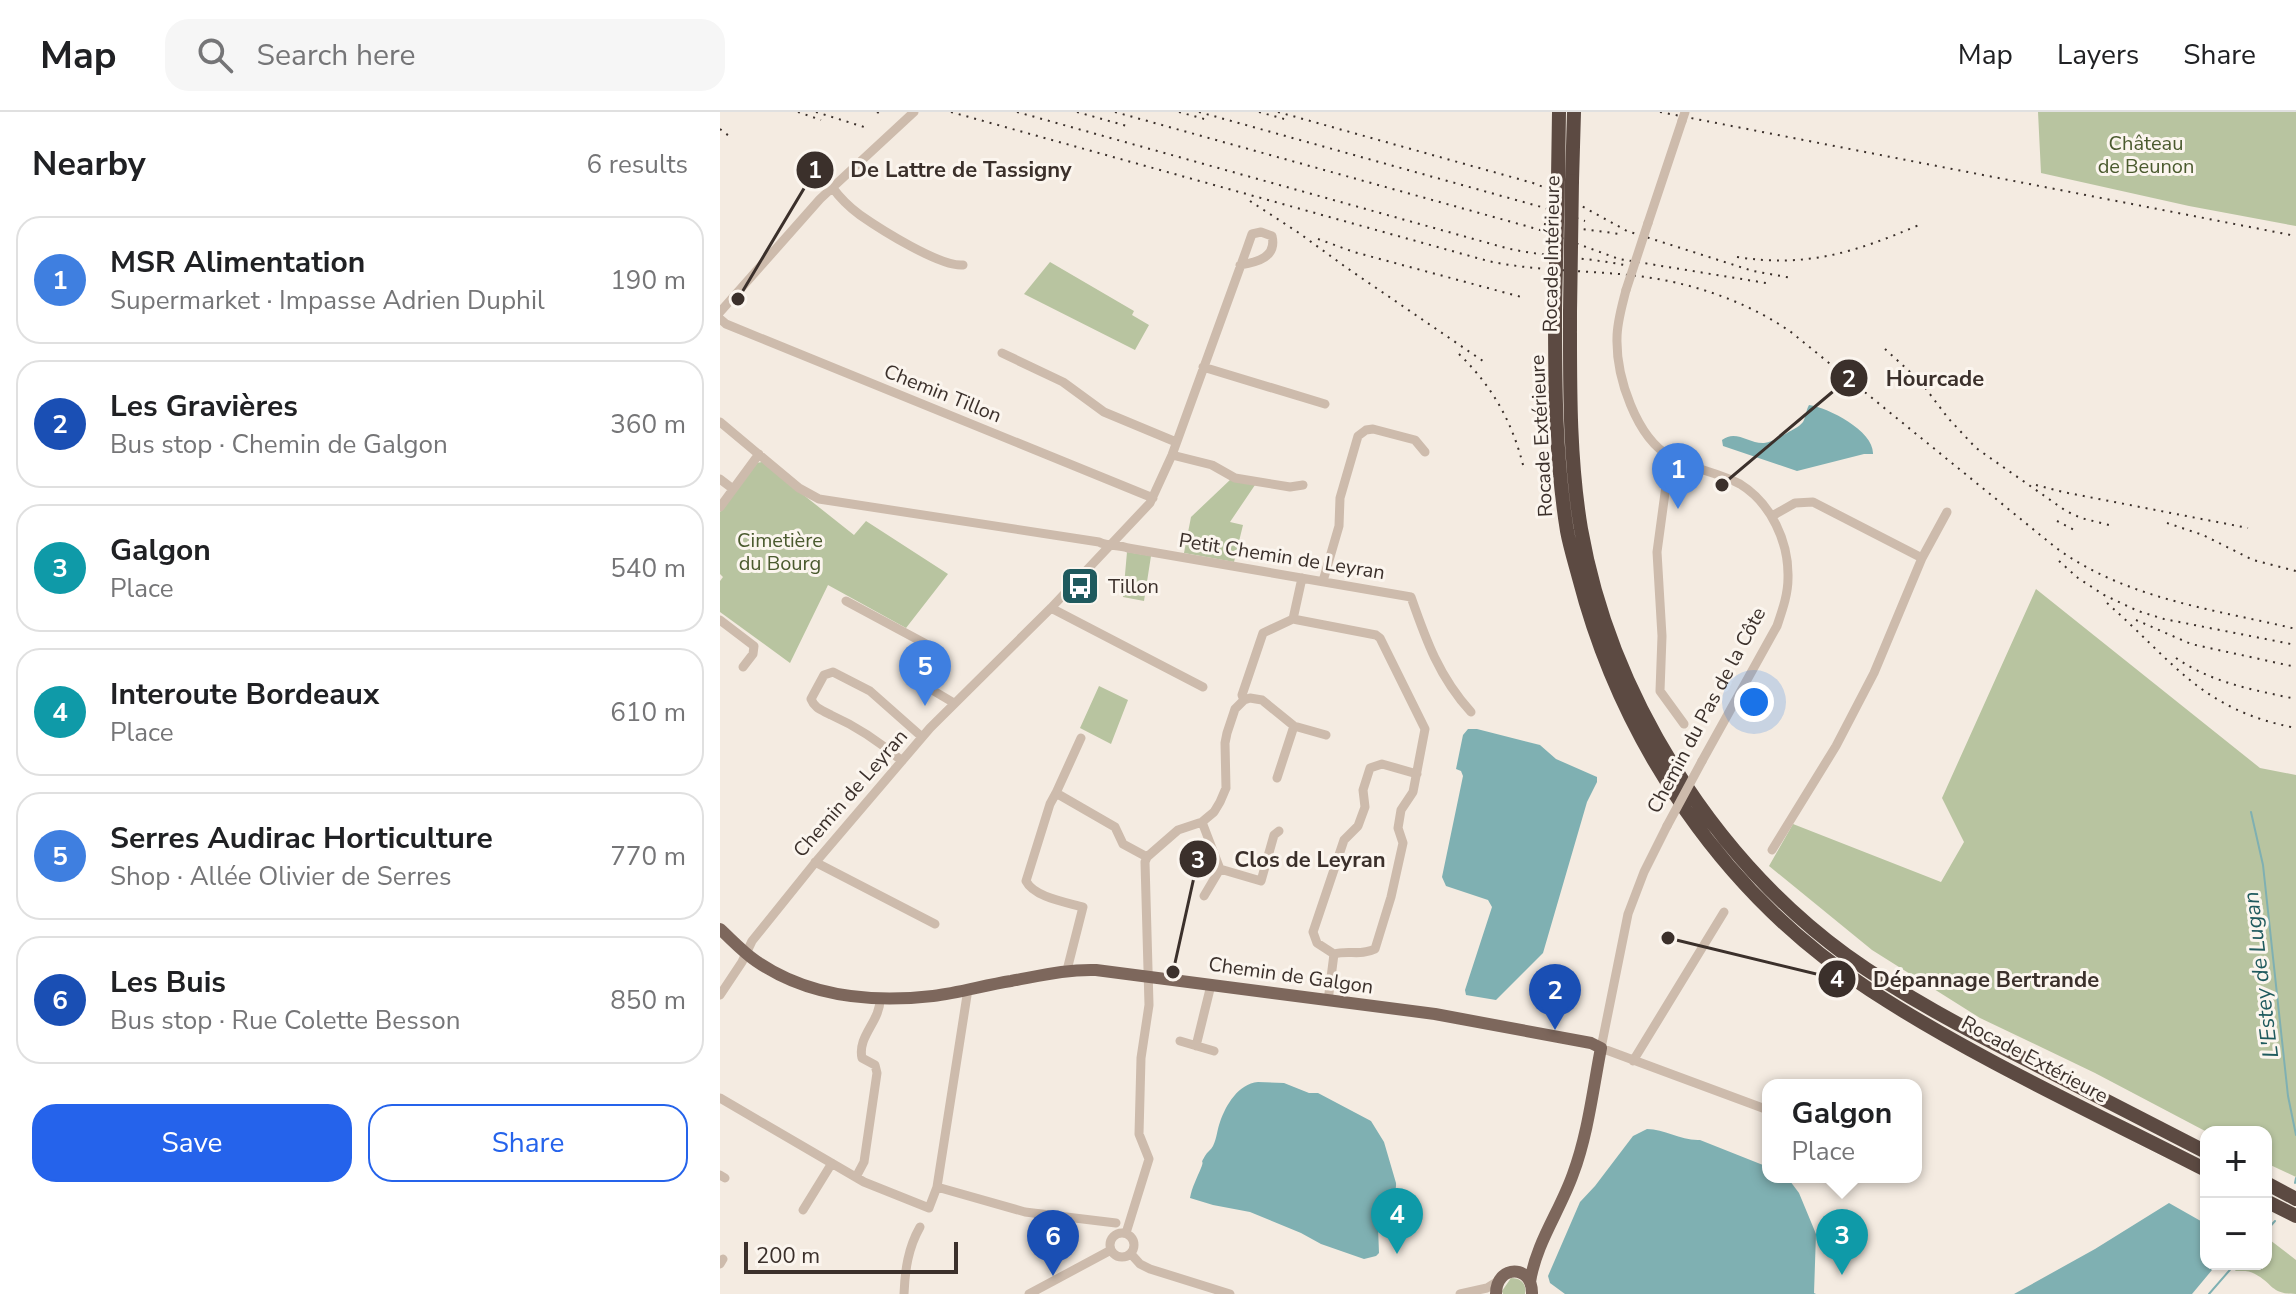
<!DOCTYPE html>
<meta charset="utf-8">
<style>
:root{--surface:#fff;--page:#f6f6f6;--text:#202124;--muted:#757577;--line:#e0e0e0;--accent:#2563eb}
body{margin:0;font-family:"Nunito Sans",sans-serif;background:var(--page);color:var(--text)}
.controls{position:absolute;right:24px;bottom:24px;display:grid;overflow:hidden;border-radius:16px;box-shadow:0 2px 6px #0004}
.controls button{width:72px;height:72px;display:grid;place-items:center;padding:0;border:0;border-bottom:2px solid var(--line);background:var(--surface);color:var(--text);font:40px sans-serif}
.scale{position:absolute;left:24px;bottom:20px;width:214px;box-sizing:border-box;padding-left:8px;border:4px solid #3b302b;border-top:0;font-size:22px;line-height:28px;white-space:nowrap;color:#3b302b;-webkit-text-stroke:6px #fbf5ee;paint-order:stroke}
.you{position:absolute;left:1034px;top:590px;width:28px;height:28px;margin:-20px;border:6px solid #fff;border-radius:50%;background:#1a73e8;box-shadow:0 0 0 12px #1a73e833}
.badge{display:grid;place-items:center;width:52px;height:52px;border-radius:50%;background:var(--accent);color:#fff;font-size:26px;font-weight:700}
.pin{position:absolute;translate:-50% -66px;filter:drop-shadow(0 2px 4px #0008)}
.pin::after{content:'';position:absolute;top:42px;width:28px;height:24px;background:inherit;clip-path:polygon(0 0,100% 0,50% 100%)}
.popup{position:absolute;left:1042px;top:967px;width:160px;height:104px;box-sizing:border-box;display:grid;place-content:center;border-radius:16px;background:var(--surface);filter:drop-shadow(0 2px 6px #0005);font-size:26px;white-space:nowrap;color:var(--muted)}
.popup b{font-size:30px;color:var(--text)}
.popup::after{content:'';position:absolute;left:50%;top:100%;margin-left:-16px;border:16px solid transparent;border-top-color:var(--surface)}
.list{margin:0;padding:0;list-style:none}
h2{display:flex;justify-content:space-between;align-items:center;height:104px;margin:0;padding:0 32px;font-size:34px}
h2 small{font-size:26px;font-weight:400;color:var(--muted)}
.list li{display:grid;grid-template-columns:52px 1fr auto;gap:24px;align-items:center;box-sizing:border-box;height:128px;margin:0 16px 16px;padding:0 16px;border:2px solid var(--line);border-radius:24px}
.list b{display:block;font-size:30px;white-space:nowrap}
.list p{margin:0;font-size:26px;white-space:nowrap;color:var(--muted)}
.list em{font-size:26px;font-style:normal;color:var(--muted)}
.actions{display:flex;gap:16px;padding:24px 32px}
.actions a{flex:1;padding:18px 0;border:2px solid var(--accent);border-radius:24px;text-align:center;font-size:28px;color:var(--accent)}
.actions .main{background:var(--accent);color:#fff}
.icon{flex:none;width:44px;height:44px;fill:none;stroke:currentColor;stroke-width:2;stroke-linecap:round;stroke-linejoin:round}
.map{position:relative;flex:none;width:1576px;height:1182px;overflow:hidden}
header{display:flex;align-items:center;gap:48px;box-sizing:border-box;height:112px;padding:0 40px;background:var(--surface);border-bottom:2px solid var(--line)}
header strong{font-size:38px}
nav{display:flex;gap:44px;margin-inline-start:auto;font-size:28px}
.search{width:560px;height:72px;background:var(--page);display:flex;align-items:center;gap:20px;box-sizing:border-box;padding:0 28px;border-radius:24px;color:var(--muted);font-size:30px}
main{display:flex}
aside{flex:1;background:var(--surface)}
.map>svg:first-child{display:block}
</style>
<header>
<strong>Map</strong>
<div class="search"><svg class="icon" aria-label="search" viewBox="0 0 24 24"><circle cx="10" cy="10" r="6"/><path d="M15 15l6 6"/></svg>Search here</div>
<nav><a>Map</a><a>Layers</a><a>Share</a></nav>
</header>
<main>
<aside>
<h2>Nearby<small>6 results</small></h2>
<ul class="list">
<li><span class="badge" style="background:#3f7fe0">1</span><div><b>MSR Alimentation</b><p>Supermarket · Impasse Adrien Duphil</p></div><em>190 m</em></li>
<li><span class="badge" style="background:#1a4fb4">2</span><div><b>Les Gravières</b><p>Bus stop · Chemin de Galgon</p></div><em>360 m</em></li>
<li><span class="badge" style="background:#0f9aa8">3</span><div><b>Galgon</b><p>Place</p></div><em>540 m</em></li>
<li><span class="badge" style="background:#0f9aa8">4</span><div><b>Interoute Bordeaux</b><p>Place</p></div><em>610 m</em></li>
<li><span class="badge" style="background:#3f7fe0">5</span><div><b>Serres Audirac Horticulture</b><p>Shop · Allée Olivier de Serres</p></div><em>770 m</em></li>
<li><span class="badge" style="background:#1a4fb4">6</span><div><b>Les Buis</b><p>Bus stop · Rue Colette Besson</p></div><em>850 m</em></li>
</ul>
<div class="actions"><a class="main">Save</a><a>Share</a></div>
</aside>
<div class="map">
<svg width="1576" height="1182" viewBox="0 0 1576 1182">
<rect width="100%" height="100%" fill="#f4ebe1"/>
<!-- green -->
<path fill="#b8c4a0" d="M1318 0H1576V114L1469 94 1321 61Z
M330 150 414 199 412 203 429 213 415 238 304 182Z
M42 350 134 423 146 409 228 462 186 516 108 473 70 551 0 500V469L3 465 0 462V400L36 351Z
M511 367 535 373 510 410 523 413 514 450 464 441 471 405Z
M407 440 431 444 424 489 403 485Z
M1316 477 1540 656 1576 663V1065L1546 1051V1020H1487L1375 961 1260 906 1152 838 1049 754 1073 712 1221 770 1244 730 1222 686Z
M379 574 408 588 391 632 360 616Z
M1546 1125 1576 1148V1182C1550 1182 1554 1172 1535 1162 1529 1158 1522 1159 1515 1159L1520 1152H1546Z
M791 1166C801 1166 807 1172 805 1182H783L782 1179Z"/>
<!-- water -->
<path fill="#7fb0b2" d="M1089 293C1109 296 1154 319 1153 342H1144L1077 359 1003 334 1002 328C1016 317 1029 332 1044 331 1052 330 1060 325 1067 321 1072 318 1079 315 1083 310 1086 305 1086 298 1089 293Z
M748 617H757L820 633 836 647 877 665V670L867 690 823 841 776 888 746 883 745 878 772 795 768 788 726 774 722 765 743 664 741 659 736 657 743 623Z
M538 970 564 971 589 981H598L651 1009 664 1030 676 1071C677 1086 666 1103 658 1115L659 1141 656 1144 644 1147 601 1132 581 1121 530 1100 493 1093 470 1086C472 1075 477 1066 481 1056 485 1046 479 1054 485 1044 487 1040 491 1038 493 1034 497 1026 497 1018 500 1010 506 993 518 972 538 970Z
M927 1017C945 1017 961 1029 980 1028L1048 1055V1065H1067L1079 1081 1096 1122 1094 1181 1096 1182H845L830 1171 828 1164 860 1090 875 1074 913 1024Z
M1449 1091 1486 1112V1152H1497L1472 1182H1294L1375 1137Z"/>
<g fill="none" stroke-linecap="round" stroke-linejoin="round">
<!-- stream -->
<path stroke="#7fb0b2" stroke-width="2" d="M1531 700 1543 753 1568 984 1576 1023
M1575 1071 1576 1066
M1546 1119 1555 1109
M1489 1182 1515 1152"/>
<!-- minor -->
<path stroke="#cdbbac" stroke-width="9" d="M112 75C120 86 129 95 140 103 160 117 220 155 243 153
M928 111 962 9
M906 178C902 194 897 210 897 226 896 264 916 326 951 345 972 357 998 360 1020 372 1051 391 1069 430 1068 466 1068 483 1062 499 1057 514L982 649
M0 200 100 87 194 0
M0 207 6 212 433 386
M282 241 343 270 384 300 456 330
M483 255 605 292
M0 310 79 376 99 387 379 430C388 435 398 432 408 436L691 485C706 528 719 565 751 600
M452 343 492 353 515 366 570 375 583 373
M950 344 937 440 942 524 940 579 964 612
M0 367 13 377
M0 395 39 342
M1052 404 1075 391 1093 390 1202 446
M603 469 619 414 620 386 638 324 646 318 653 317 695 328 705 340
M126 489 206 532 209 539 197 563 202 572 234 591
M331 496 483 575
M573 507 656 523 660 526 705 617 693 680 681 698 678 716 683 731 671 785 655 837C641 844 628 838 614 842
M0 508 34 534 33 542 23 555
M524 588 522 583 543 521 573 507 582 466
M361 626 336 681 395 715 403 732 427 745
M182 649C160 630 138 615 111 603 102 598 95 597 91 587L104 563 113 560 150 579 202 625
M557 666 574 614
M336 681 330 692 306 769C314 785 345 790 363 795L347 858
M482 710 500 757 541 769 554 723 559 719
M947 714 924 760 908 802 881 936 1048 998
M1052 738 1116 634 1154 561 1202 446 1227 400
M95 750 215 812
M484 784 500 757
M0 883 22 850 32 829 94 752 210 616 331 496 430 391 452 343 526 139 532 122 541 120 552 124C557 145 538 150 520 153
M608 889 614 842 597 831 593 820 624 728 638 714 645 695 643 678 650 656 662 652 697 662
M460 929 494 939
M476 934 491 873
M913 949 1004 800
M0 986 144 1070 209 1096 217 1075 248 877
M0 1063 5 1066
M136 1065 144 1050 157 961 155 953 142 946C137 924 161 909 160 886
M217 1075 305 1100 396 1111
M83 1098 112 1051
M390 1133a12 12 0 1 1 24 0a12 12 0 1 1-24 0Z
M406 1121 429 1047 419 1022 421 946 429 893 425 750 427 745 458 718 482 710 494 700 500 690 506 676 505 631 507 621 515 597 524 588 530 586 542 588 574 614 606 623
M411 1142 420 1152 430 1157 510 1182
M0 1152 3 1147
M184 1182C185 1158 188 1136 200 1115
M309 1182 391 1138
M740 1182 767 1176 778 1169"/>
<!-- major -->
<path stroke="#7d675c" stroke-width="12" d="M0 817C12 828 23 840 36 849 88 885 152 891 213 884 239 881 265 873 291 869 319 864 347 857 376 858L715 902 871 931 881 936C873 977 868 1022 853 1062 840 1099 816 1131 810 1170
M776 1182C776 1152 813 1152 812 1182"/>
<!-- highway -->
<path stroke="#5c4a42" stroke-width="14" d="M838 66 839 0
M852 69 854 0
M835 196C835 270 835 345 847 419 850 435 855 451 859 466 902 632 1005 784 1150 878 1256 947 1373 1000 1486 1058
M850 200C850 272 849 345 861 417 890 582 991 744 1126 843 1183 884 1246 917 1309 949 1368 979 1427 1010 1486 1040
M1546 1071 1576 1087
M1546 1089 1576 1104"/>
<!-- rail -->
<path stroke="#3b302b" stroke-width="2" stroke-dasharray="2 6" stroke-linecap="butt" d="M78 0 101 8
M96 0 144 15
M157 0 159 1
M231 0 768 149C814 159 862 158 909 163 967 169 1023 187 1071 220L1335 435C1405 487 1493 497 1576 517
M297 0 786 136C825 145 865 145 904 153
M357 0 407 14
M395 0 817 117 899 147 1046 171
M459 0 488 8
M479 0 825 96 865 109
M539 0 568 8
M558 0 813 71 836 80 907 119 1033 159 1072 166
M940 0 1576 124
M0 17 9 24
M530 89 579 121 627 156 763 249
M824 112 900 122
M598 127 634 140 805 186
M1017 145C1087 156 1136 140 1199 113
M1165 237 1200 269 1228 306 1256 336 1346 399 1361 406 1393 414
M739 242C773 275 793 311 804 357
M1316 373 1343 380 1528 416
M1337 409 1356 419
M1447 411 1483 423 1533 448 1576 459
M1339 449 1358 466 1384 483 1418 499 1444 507 1576 533
M1387 491C1454 550 1481 598 1576 616
M1416 508 1471 532 1576 555
M1456 546C1492 571 1534 578 1576 587"/>
<!-- minor-bridge -->
<path stroke="#cdbbac" stroke-width="9" d="M962 9 965 0
M906 178 928 111
M947 714 982 649"/>
<!-- highway-bridge -->
<path stroke="#5c4a42" stroke-width="14" d="M835 196 838 66
M850 200 852 69"/>
</g>
<!-- icons -->
<defs>
<g id="bus-square" transform="scale(2)"><rect x="-9" y="-9" width="18" height="18" rx="4" fill="#1f5a5e" stroke="#fbf5ee"/><path d="M-5-6H5V4H4V6H2V4H-2V6H-4V4H-5ZM-3.5-4V0h7V-4ZM-3.5 1.2v1.5H-2V1.2ZM2 1.2v1.5H3.5V1.2Z" fill="#fff"/></g>
</defs>
<g fill-rule="evenodd">
<use href="#bus-square" x="360" y="474"/>
</g>
<g text-anchor="middle" stroke-width="6" stroke-linejoin="round" paint-order="stroke">
<!-- park labels -->
<g font-size="20" fill="#4a5a2e" stroke="#fbf5ee">
<text x="1426" y="38">Château<tspan x="1426" dy="23">de Beunon</tspan></text>
<text x="60" y="435">Cimetière<tspan x="60" dy="23">du Bourg</tspan></text>
</g>
<!-- street labels -->
<g font-size="20" fill="#3b302b" stroke="#fbf5ee">
<text transform="translate(831 142) rotate(-89)" y="7">Rocade Intérieure</text>
<text transform="translate(223 281) rotate(22)" y="7">Chemin Tillon</text>
<text transform="translate(821 324) rotate(-93)" y="7">Rocade Extérieure</text>
<text transform="translate(562 444) rotate(9)" y="7">Petit Chemin de Leyran</text>
<text transform="translate(986 598) rotate(-62)" y="7">Chemin du Pas de la Côte</text>
<text transform="translate(130 681) rotate(-49)" y="7">Chemin de Leyran</text>
<text transform="translate(571 863) rotate(8)" y="7">Chemin de Galgon</text>
<text transform="translate(1315 947) rotate(28)" y="7">Rocade Extérieure</text>
</g>
<!-- poi labels -->
<g font-size="20" fill="#3b302b" stroke="#fbf5ee" text-anchor="start">
<text x="388" y="481">Tillon</text>
</g>
<!-- water labels -->
<g font-size="22" font-style="italic" fill="#1f5a5e" stroke="#fbf5ee">
<text transform="translate(1540 863) rotate(-97)" y="8">L'Estey de Lugan</text>
</g>
</g>
<!-- callouts -->
<path fill="none" stroke="#3b302b" stroke-width="3" d="M18 187L95 58M1002 373L1129 266M453 860L478 747M948 826L1117 867"/>
<g fill="#3b302b" stroke="#fbf5ee" stroke-width="3">
<circle cx="18" cy="187" r="8"/>
<circle cx="1002" cy="373" r="8"/>
<circle cx="453" cy="860" r="8"/>
<circle cx="948" cy="826" r="8"/>
<circle cx="95" cy="58" r="20"/>
<circle cx="1129" cy="266" r="20"/>
<circle cx="478" cy="747" r="20"/>
<circle cx="1117" cy="867" r="20"/>
</g>
<g font-size="24" text-anchor="middle" font-weight="bold" fill="#fff">
<text x="95" y="66">1</text>
<text x="1129" y="275">2</text>
<text x="478" y="756">3</text>
<text x="1117" y="875">4</text>
</g>
<g font-size="22" text-anchor="middle" font-weight="bold" fill="#3b302b" stroke="#fbf5ee" stroke-width="6" stroke-linejoin="round" paint-order="stroke">
<text x="241" y="65">De Lattre de Tassigny</text>
<text x="1215" y="274">Hourcade</text>
<text x="590" y="755">Clos de Leyran</text>
<text x="1266" y="875">Dépannage Bertrande</text>
</g>
</svg>
<div class="controls">
<button>+</button>
<button>−</button>
</div>
<div class="scale">200 m</div>
<div class="you"></div>
<div class="pin badge" style="left:958px;top:397px;background:#3f7fe0">1</div>
<div class="pin badge" style="left:835px;top:918px;background:#1a4fb4">2</div>
<div class="pin badge" style="left:1122px;top:1163px;background:#0f9aa8">3</div>
<div class="popup"><b>Galgon</b>Place</div>
<div class="pin badge" style="left:677px;top:1142px;background:#0f9aa8">4</div>
<div class="pin badge" style="left:205px;top:594px;background:#3f7fe0">5</div>
<div class="pin badge" style="left:333px;top:1164px;background:#1a4fb4">6</div>
</div>
</main>
